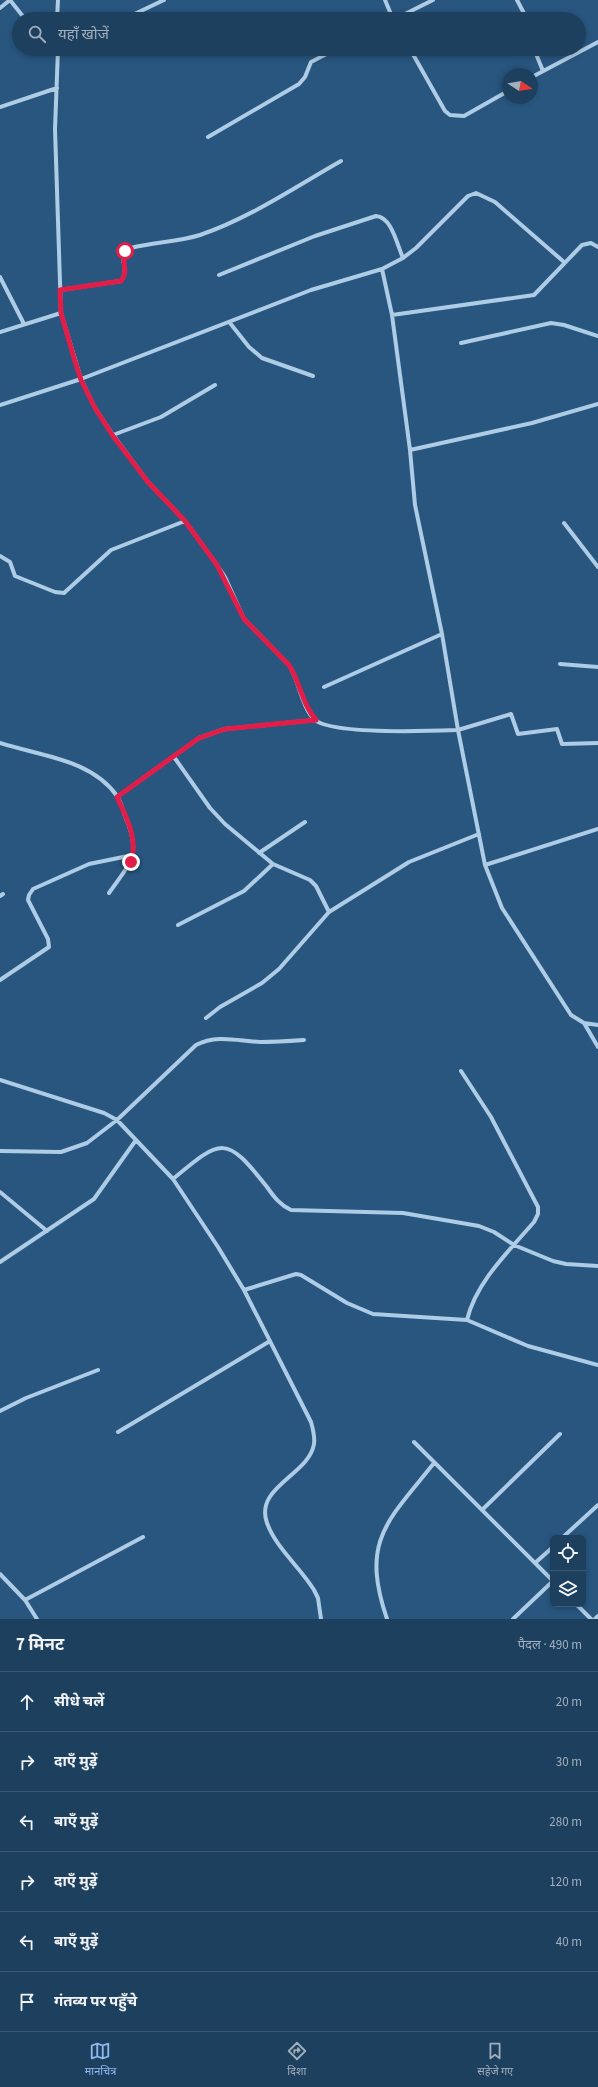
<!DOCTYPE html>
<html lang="hi">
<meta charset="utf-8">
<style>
:root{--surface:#1e405f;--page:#264765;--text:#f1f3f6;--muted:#a1afbd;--line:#3c5974;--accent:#90b9f0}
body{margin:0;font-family:"Source Sans 3","Noto Sans Devanagari",sans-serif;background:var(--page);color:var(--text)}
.controls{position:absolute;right:12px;bottom:12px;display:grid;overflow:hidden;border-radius:6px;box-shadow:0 2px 6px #0003}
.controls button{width:36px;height:36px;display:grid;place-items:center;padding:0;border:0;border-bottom:1px solid var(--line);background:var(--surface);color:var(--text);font:20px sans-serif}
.compass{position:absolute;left:502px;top:68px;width:36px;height:36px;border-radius:50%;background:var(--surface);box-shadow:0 2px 6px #0003;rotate:102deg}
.stop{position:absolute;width:12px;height:12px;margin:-9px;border:3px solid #e11d48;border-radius:50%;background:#fff}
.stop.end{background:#e11d48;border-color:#fff;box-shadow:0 1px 4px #0008}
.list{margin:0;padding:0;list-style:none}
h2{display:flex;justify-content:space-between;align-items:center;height:52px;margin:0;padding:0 16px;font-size:17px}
h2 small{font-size:13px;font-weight:400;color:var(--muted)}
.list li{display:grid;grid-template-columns:26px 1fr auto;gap:12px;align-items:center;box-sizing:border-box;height:60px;padding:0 16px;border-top:1px solid var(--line)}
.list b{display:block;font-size:15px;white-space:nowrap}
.list em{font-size:13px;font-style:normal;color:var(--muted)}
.icon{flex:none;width:22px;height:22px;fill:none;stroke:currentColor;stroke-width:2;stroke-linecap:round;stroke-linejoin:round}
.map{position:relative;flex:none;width:598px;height:1619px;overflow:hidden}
.search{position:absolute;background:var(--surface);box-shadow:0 2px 6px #0003;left:12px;right:12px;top:12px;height:44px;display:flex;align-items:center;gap:10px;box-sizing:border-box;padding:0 14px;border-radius:22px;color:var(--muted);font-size:15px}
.sheet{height:412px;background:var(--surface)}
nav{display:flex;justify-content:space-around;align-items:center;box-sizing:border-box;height:56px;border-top:1px solid var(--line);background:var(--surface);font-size:11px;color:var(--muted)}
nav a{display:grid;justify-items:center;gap:2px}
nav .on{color:var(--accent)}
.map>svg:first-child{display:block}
</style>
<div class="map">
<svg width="598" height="1619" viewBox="0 0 598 1619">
<rect width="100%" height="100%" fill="#28567f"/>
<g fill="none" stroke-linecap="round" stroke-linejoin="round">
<!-- minor -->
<path stroke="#aecce5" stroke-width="4" d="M10 0 25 19
M385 0 393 19
M517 0 527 19
M0 8 10 0
M57 19 58 0
M124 19 164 0
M395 19 433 0
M58 49 55 129 61 313 81 379 95 408 113 435 148 482 185 521 217 565 225 577 244 619 289 665C299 680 302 709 315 720 334 735 431 731 458 730L485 865 502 908 571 1015 584 1023 598 1025
M410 49 445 111 450 115 464 116 508 91
M534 49 543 71
M532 77 598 42
M0 107 57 88
M208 137 299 84 305 77 311 62 336 49
M382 269 392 315 410 450 415 505 442 634 458 730 511 714 518 734 557 729 562 744 598 743
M219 275 315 236 376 216C392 217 397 245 403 258
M0 277 24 324
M60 290 121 281C131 269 115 257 131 248 154 242 178 242 200 235 250 218 295 187 341 161
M392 315 534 295 582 245 591 243 598 247
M230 323 249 347 262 358 313 376
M0 332 61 313
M461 343 551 323 564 325 598 336
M0 405 81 379 311 290 382 269 403 258 416 248 468 196 476 193 495 202 564 262
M113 435 161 417 215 385
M410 450 532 423 598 404
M564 523 598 567
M0 556 10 562 15 576 55 592 64 593 111 550 185 521
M560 664 598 667
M324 687 442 634
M0 743C40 756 91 759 117 796 121 802 123 810 125 816 142 854 131 862 109 893
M174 757 210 808 225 824 273 864 310 880 316 886 329 912
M117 797 199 738 225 729 316 720
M259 853 305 822
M485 865 598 829
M0 896 3 894
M178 925 244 891 273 864
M0 980 49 947 48 939 28 900 29 895 33 889 89 864 133 855
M206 1018 220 1007 262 983 279 969 329 912 409 862 479 834
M584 1023 598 1047
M461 1071 491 1117 538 1207V1214L534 1222C509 1251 476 1282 467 1320
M0 1080 104 1113 117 1120 173 1179 218 1247 244 1290 311 1422C313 1429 315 1437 314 1444 309 1475 254 1487 267 1523 276 1548 300 1567 314 1590L318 1598 321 1619
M0 1151 61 1152 87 1143 117 1120 196 1045C217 1034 238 1041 260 1042 275 1042 290 1041 304 1040
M173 1179C222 1138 226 1135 267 1187 274 1197 280 1205 291 1210L403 1213 479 1226 494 1232 514 1245 553 1261 566 1264 598 1266
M0 1192 47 1231
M0 1262 94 1199 136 1140
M244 1290 296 1274 301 1275 347 1303 373 1314 467 1320 528 1346 598 1365
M0 1411 26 1398 98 1370
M118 1432 270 1341
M414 1442 553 1581
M482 1510 560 1434
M562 1538 598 1505
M535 1563 553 1547
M0 1574 25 1600 37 1619
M25 1600 143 1537
M576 1604 591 1619
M387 1619C360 1540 388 1521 434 1463
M513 1619 553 1581
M595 1619 598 1616"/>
</g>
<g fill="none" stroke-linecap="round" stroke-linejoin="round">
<!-- route -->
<path stroke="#e11d48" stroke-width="5" d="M125 251C121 261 129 272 121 281L60 290 61 313 74 358 81 380 95 408 113 436 148 482 185 521 217 565 244 619 289 665C300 682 302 704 316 720L225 729 199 738 117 797C127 819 138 838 131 862"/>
</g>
</svg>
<div class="controls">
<button><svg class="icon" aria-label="locate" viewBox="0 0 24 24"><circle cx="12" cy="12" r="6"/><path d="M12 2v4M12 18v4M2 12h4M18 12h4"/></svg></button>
<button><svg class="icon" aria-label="layers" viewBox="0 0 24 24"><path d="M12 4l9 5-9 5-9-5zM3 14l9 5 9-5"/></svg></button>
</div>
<svg class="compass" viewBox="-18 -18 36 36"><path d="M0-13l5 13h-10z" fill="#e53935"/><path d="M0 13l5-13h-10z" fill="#a1afbd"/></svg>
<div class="stop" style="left:125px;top:251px"></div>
<div class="stop end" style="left:131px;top:862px"></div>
<div class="search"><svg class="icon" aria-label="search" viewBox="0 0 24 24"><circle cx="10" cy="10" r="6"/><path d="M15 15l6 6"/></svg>यहाँ खोजें</div>
</div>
<section class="sheet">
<h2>7 मिनट<small>पैदल · 490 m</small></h2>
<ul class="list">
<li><svg class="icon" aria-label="ahead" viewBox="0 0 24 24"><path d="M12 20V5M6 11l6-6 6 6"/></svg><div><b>सीधे चलें</b></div><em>20 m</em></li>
<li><svg class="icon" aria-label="right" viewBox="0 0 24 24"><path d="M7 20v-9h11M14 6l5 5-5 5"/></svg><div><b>दाएँ मुड़ें</b></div><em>30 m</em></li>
<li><svg class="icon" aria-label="left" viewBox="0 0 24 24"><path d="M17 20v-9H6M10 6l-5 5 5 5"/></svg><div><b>बाएँ मुड़ें</b></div><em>280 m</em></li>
<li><svg class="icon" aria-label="right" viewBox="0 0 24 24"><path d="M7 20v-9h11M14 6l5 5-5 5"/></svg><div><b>दाएँ मुड़ें</b></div><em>120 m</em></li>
<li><svg class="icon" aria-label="left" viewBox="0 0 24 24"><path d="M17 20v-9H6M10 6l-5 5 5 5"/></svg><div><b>बाएँ मुड़ें</b></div><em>40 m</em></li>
<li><svg class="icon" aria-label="arrive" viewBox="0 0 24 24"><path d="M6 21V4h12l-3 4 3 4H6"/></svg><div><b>गंतव्य पर पहुँचे</b></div></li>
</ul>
</section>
<nav>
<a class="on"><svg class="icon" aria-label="map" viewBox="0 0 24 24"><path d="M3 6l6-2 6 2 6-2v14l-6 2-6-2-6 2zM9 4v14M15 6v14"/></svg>मानचित्र</a>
<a><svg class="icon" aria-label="directions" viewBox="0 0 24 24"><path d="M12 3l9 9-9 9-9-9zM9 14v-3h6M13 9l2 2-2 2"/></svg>दिशा</a>
<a><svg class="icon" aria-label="saved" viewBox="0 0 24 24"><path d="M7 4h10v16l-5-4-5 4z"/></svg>सहेजे गए</a>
</nav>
